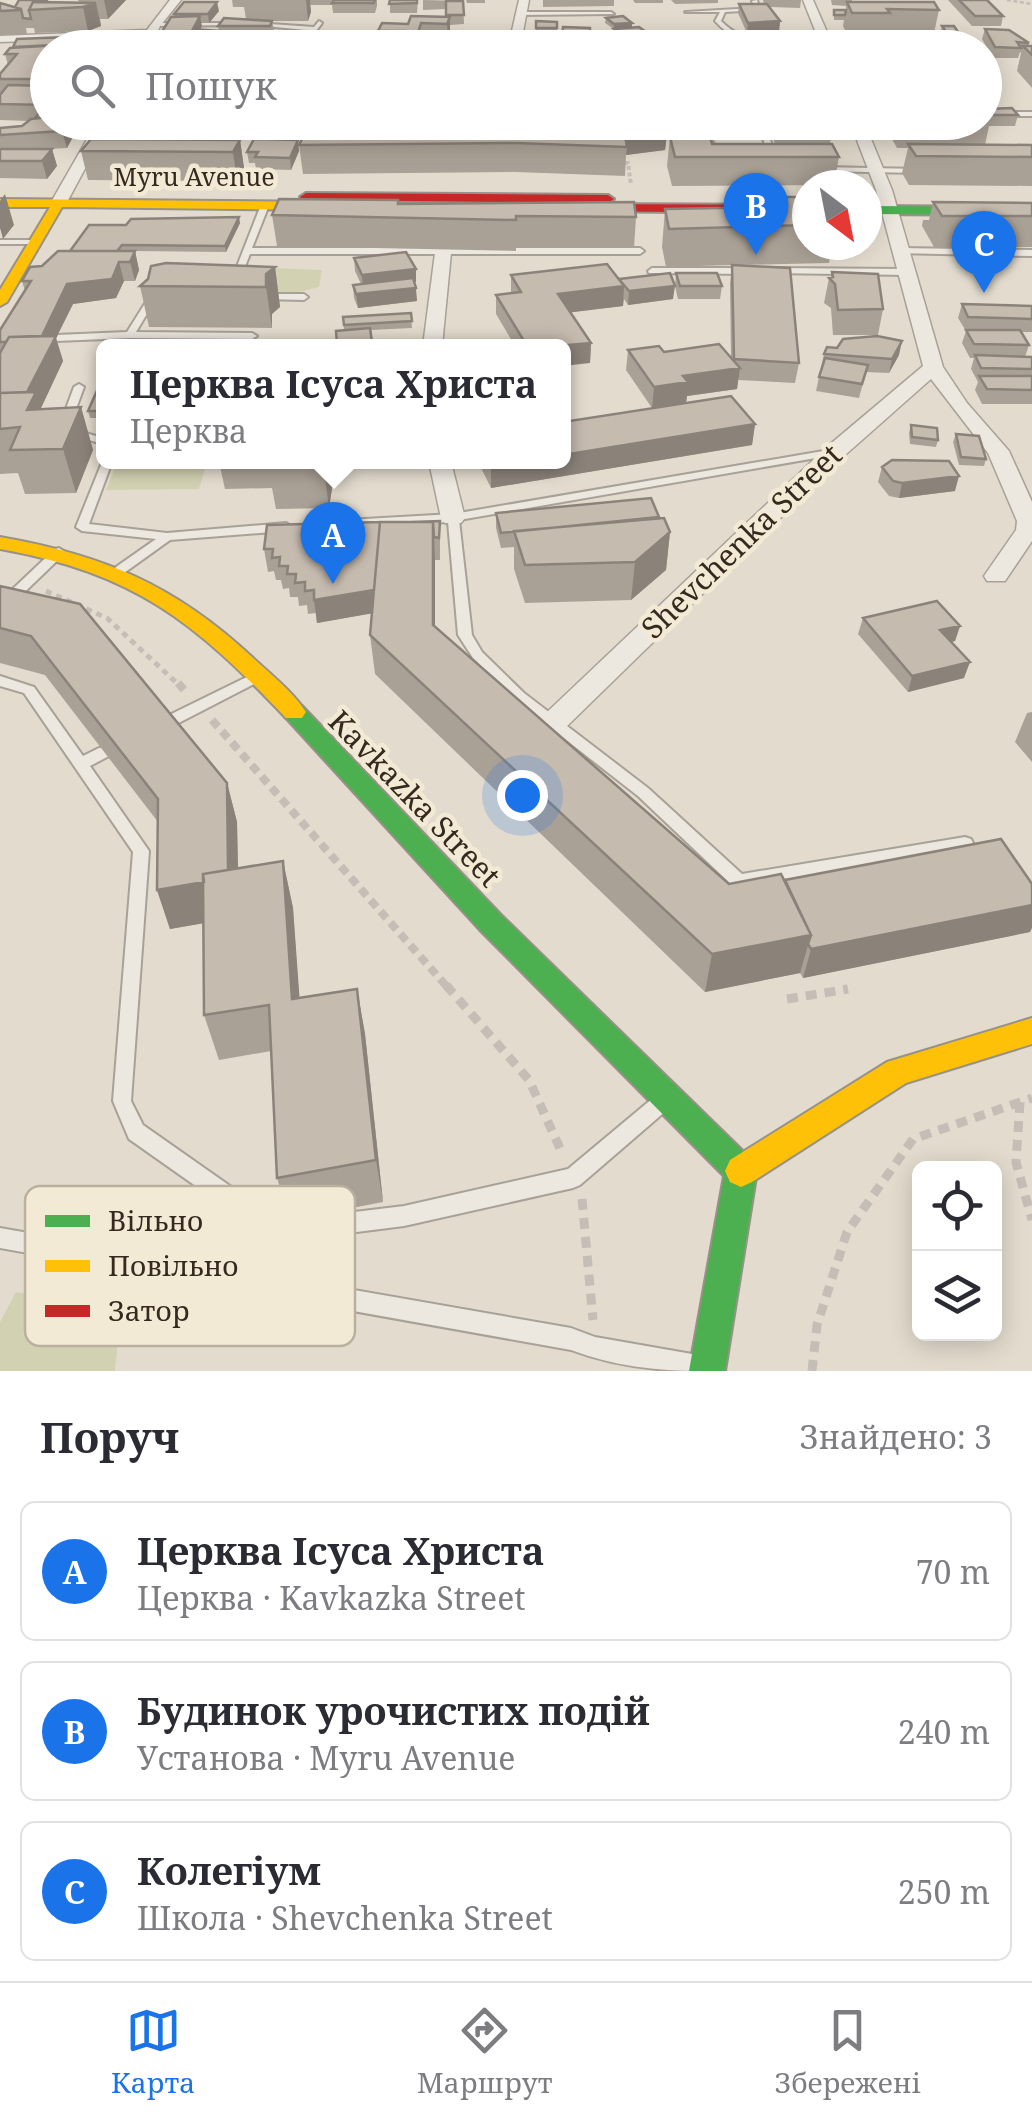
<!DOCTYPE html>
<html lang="uk">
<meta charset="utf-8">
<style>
:root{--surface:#fff;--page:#f7f7f7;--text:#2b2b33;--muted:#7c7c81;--line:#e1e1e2;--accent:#1a73e8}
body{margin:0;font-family:"Noto Serif",serif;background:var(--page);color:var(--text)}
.controls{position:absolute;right:30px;bottom:30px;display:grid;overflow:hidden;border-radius:15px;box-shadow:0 5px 25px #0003}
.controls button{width:90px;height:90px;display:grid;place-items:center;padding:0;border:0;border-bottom:2px solid var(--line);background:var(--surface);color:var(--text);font:50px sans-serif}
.compass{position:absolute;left:792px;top:170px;width:90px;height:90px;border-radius:50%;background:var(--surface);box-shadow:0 5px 25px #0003;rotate:148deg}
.you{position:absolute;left:522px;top:795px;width:35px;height:35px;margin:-25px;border:8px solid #fff;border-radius:50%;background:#1a73e8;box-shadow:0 0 0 15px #1a73e833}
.badge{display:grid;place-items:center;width:65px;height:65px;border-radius:50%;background:var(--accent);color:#fff;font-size:32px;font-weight:700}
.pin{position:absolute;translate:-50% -82px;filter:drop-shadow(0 2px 5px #0008)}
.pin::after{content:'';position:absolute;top:52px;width:35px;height:30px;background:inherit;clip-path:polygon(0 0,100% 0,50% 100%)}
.popup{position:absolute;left:96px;top:339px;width:475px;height:130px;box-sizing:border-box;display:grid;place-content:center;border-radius:15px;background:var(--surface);filter:drop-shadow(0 2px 8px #0005);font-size:32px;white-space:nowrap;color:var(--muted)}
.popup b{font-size:38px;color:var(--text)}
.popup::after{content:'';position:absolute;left:50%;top:100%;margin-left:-20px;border:20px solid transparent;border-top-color:var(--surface)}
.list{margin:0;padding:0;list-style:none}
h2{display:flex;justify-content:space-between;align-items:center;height:130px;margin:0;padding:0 40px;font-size:42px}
h2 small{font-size:32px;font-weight:400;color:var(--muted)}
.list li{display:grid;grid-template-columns:65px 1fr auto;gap:30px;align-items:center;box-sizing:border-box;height:140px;margin:0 20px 20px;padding:0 20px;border:2px solid var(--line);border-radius:15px}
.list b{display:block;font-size:38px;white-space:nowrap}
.list p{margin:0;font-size:32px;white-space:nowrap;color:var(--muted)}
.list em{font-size:32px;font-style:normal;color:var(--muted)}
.icon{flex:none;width:55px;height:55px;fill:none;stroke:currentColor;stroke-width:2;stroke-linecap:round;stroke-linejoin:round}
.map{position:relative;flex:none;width:1032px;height:1371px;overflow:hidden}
.search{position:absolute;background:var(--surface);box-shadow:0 5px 25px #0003;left:30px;right:30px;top:30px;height:110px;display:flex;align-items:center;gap:25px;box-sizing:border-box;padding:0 35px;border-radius:55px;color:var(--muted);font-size:38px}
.sheet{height:610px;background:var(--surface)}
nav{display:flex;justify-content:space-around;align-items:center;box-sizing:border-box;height:140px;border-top:2px solid var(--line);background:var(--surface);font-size:28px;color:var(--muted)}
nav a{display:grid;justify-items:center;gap:5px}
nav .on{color:var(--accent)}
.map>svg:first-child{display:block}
</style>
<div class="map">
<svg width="1032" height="1371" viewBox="0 0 1032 1371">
<rect width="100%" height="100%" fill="#e3dcce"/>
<!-- green -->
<path fill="#d2d1b2" d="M273 268 322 270 319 287 299 292H241Z
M117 462H207L199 489 106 490Z
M16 1292 121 1307 115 1371H0V1322Z"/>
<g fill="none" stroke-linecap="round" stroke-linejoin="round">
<!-- lane casing -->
<g stroke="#a8a197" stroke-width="4">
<path id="lane" d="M757 0 760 10 725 12 721 21C750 50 786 45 824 43L822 42 825 40 937 35 940 37 828 44 830 45 827 47C785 49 746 55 715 21L720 12H685L755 8 752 1Z
M523 12H611L614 14 521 15Z
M319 21 322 23 316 31 253 25 256 23 314 27Z
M155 23H235L238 25 153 26Z
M516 37H588L669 48H647L588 41 514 40Z
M984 112H1032V116H984Z
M758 122H765L776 160 769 158Z
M77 128 100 127 103 129 100 131H75Z
M821 167 920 169 924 171 920 173 818 171V167Z
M265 203 269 205 252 248H640L644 251 640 254H250L240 279 233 281 232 279 261 205Z
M0 240H35L39 242 35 244H0Z
M898 248 1032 250V256L895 253 894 251Z
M652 268H751L755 271 751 274 649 273 648 271Z
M772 268 907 269 911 272 907 275 769 273 768 271Z
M153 294 157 297 136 332 252 333 257 336 252 339 130 338 56 341 51 338 56 335 127 332 149 297Z
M264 294H304L308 297 304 300 261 299 260 297Z
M79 384 84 387 70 425 65 428 61 427 60 425 74 387Z
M75 430 103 438V444L71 435V431Z
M835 449 839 450V454L459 520 472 635 482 652 524 693 648 788 742 874 965 837 971 839 973 843 971 847 739 887 733 886 638 796 515 700 473 658 458 635 448 522 347 528 341 524 347 520 453 514Z
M103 460 112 462 89 524 167 533 286 523 292 527 286 531 170 540 124 573H116L114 570 116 567 156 539 82 531 76 527Z
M59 548 65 552 63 555 5 611 0 612V601L55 549Z
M257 672 262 674 264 677 262 680 165 730 160 731 153 726 155 722Z
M0 676 34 687 83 756 99 748H109L111 752 109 756 90 766 149 851 131 1101 143 1125 280 1221 404 1206 568 1169 653 1098 660 1095 667 1098 669 1104 667 1110 580 1185 573 1188 404 1226 278 1242 271 1239 129 1139 113 1101 133 852 24 693 0 686Z
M0 1228 571 1328 595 1337 692 1354 700 1357 703 1365 701 1371C656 1371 613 1366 571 1350L0 1248Z"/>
</g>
<!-- street casing -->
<g stroke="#a8a197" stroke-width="3">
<path id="street" d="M170 0H181L160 26 151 48H139L144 37 0 42V36L147 30Z
M519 0H529L520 48H508Z
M803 0H813L834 48H822Z
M97 122H110L66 204 53 207 50 204Z
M487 122H500L484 155 462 159V153L472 151Z
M850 122H864L892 190 943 367 967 403 1009 451 1032 502V541L1005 581H987L984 576 1016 530 1017 521 988 453 931 379 844 456 565 728H545L541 721 545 714 828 446 923 366 876 190Z
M443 248 451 253 442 346H423L435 253Z
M429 462H451L465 518 461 523H445L441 518Z"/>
</g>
<!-- fast casing -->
<g stroke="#989187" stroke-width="4">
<path id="fast" d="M867 206 1032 207V215L867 214Z
M294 704 302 706 500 914 752 1160 757 1171 725 1371H689L724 1176 480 930 286 718 282 712 286 706Z"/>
</g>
<!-- slow casing -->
<g stroke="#989187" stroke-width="4">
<path id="slow" d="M0 199 331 202 337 206 331 210 62 207 7 302 0 306V290L50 207H0Z
M0 537C103 555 175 585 252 657 270 674 292 691 306 712L302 718H286C194 621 134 573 0 549Z
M1032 1018V1044L906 1083 752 1182 741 1187 730 1182 725 1171 730 1160 887 1062Z"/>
</g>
<!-- jam casing -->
<g stroke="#989187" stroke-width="4">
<path id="jam" d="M306 193 608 195 614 199 608 203 302 200 300 197Z
M579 204 807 205V213L574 211 573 208Z"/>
</g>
<!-- path-far4 -->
<path stroke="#c4beb6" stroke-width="2.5" stroke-dasharray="4 2.5" stroke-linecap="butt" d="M1007 0 1032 4"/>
<!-- path-far3 -->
<path stroke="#c4beb6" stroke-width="4" stroke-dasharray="4 2.5" stroke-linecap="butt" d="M618 163H628L631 185"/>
<!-- path-far2 -->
<path stroke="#c4beb6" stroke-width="5" stroke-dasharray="6 5" stroke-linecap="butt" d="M46 591 107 618 180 686"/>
<!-- path-far1 -->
<path stroke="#c4beb6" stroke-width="8" stroke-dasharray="9 6" stroke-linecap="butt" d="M178 683 186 692
M212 720 448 988"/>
<!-- path -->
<path stroke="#c4beb6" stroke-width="9" stroke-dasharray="11 8" stroke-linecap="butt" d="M446 985 529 1080 563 1155
M787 999 848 989
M1020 1102 1016 1162 1032 1220
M582 1199 593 1320
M812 1371 817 1325 847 1232 913 1139 1032 1098"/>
<!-- lane -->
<use href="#lane" fill="#ece7df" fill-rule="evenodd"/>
<!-- street -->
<use href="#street" fill="#ece7df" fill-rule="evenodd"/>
<!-- fast -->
<use href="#fast" fill="#4caf50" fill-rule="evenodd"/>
<!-- slow -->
<use href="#slow" fill="#ffc107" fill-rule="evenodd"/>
<!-- jam -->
<use href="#jam" fill="#c62828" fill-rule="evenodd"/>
</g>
<!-- wall -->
<path fill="#aaa196" d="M19 0 79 2 78 0H126L108 19H100L101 26 88 31 35 33 34 28H26L27 34 0 35V3L15 7Z
M232 0H377V6L375 13H333L332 5H310L311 12 308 21H272L274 30 272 35 235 36V39L203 45 159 48 158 38 174 17V14L219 11 209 23H201L200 30 219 31 218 26 246 19 244 7H233Z
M390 0H418L417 13H390Z
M423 0 463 1 464 24 450 25V31L448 38H444V48H370L379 41 378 31 446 17V9L423 10Z
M466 0H485V3H467Z
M543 0H614V6L543 7Z
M633 0H663V3H635Z
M671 0H718V3L675 4Z
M763 0H801L800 8 770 7 780 21 779 31 747 33 738 13 739 4H764Z
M831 0H852V2L939 10 934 33 886 32 885 37 848 36 843 26 844 20H834V15L846 10V6L832 5Z
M948 0H987L1003 16 1001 26H972Z
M606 18 646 32V36L658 48H628V39L621 40 614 34V29L605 23Z
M536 21 557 22V33H536Z
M942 26 964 41 963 46H952L941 30Z
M985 29 1029 43 1028 46H1032V88L1017 71 1021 53 1020 52 1018 58H993L982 39Z
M118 35 120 48H48V122H81L67 148 50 149H52L57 166 47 179 0 178V128L22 126 29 121 0 120V74L8 65 5 54Z
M867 37 936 46 865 48Z
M984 105 987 109 1018 115 1015 126H989L985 145H1032V186L909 185 902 173 908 148H897L883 123 984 122Z
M121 122H171L167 130H122Z
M204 122H235L231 129 205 128Z
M268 122H299L300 132 296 140 299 151 291 170 256 169 255 163H249L247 152 264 140 263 131Z
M411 122 412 132 508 131 507 122H626L625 125 640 124 638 122H707L709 124 708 129 706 130 716 143H712L775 144 768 122H828L832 131 830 144 839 157 834 185 672 186 667 166 670 137H694L691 135V132L667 134 665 150 626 155 625 176 516 172 303 174 299 145 386 132 385 123Z
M445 122H475V129H445Z
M240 140 244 168 237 181 88 180 81 151Z
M778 197H807V245H832L829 263 736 265 799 363 795 383 738 380 737 389 687 396 686 403 755 424 752 445 491 488 478 462H563L652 408 626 370 628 350 664 352 731 358 730 284 732 265 666 267 662 247 665 209 776 208Z
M398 200 399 204 636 217 634 248 516 247V251L277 246 272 215Z
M933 202 1032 203V247H934L922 226 923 220H929Z
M240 223 226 252 135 251 139 270 135 281H124L116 298 73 304 56 338 63 361 41 408 81 407 93 450 76 493 25 494 18 473 0 474V330L25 291 22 281 42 266 70 251Z
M354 258 416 282H414L417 301 358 308 354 298 353 285 361 284 355 271Z
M275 267 280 307 272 314V328L149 327 140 286Z
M832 272 883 309 878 335H833L831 308 824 303 829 278H831Z
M676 273 722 286 720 299H678L675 286Z
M511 275 619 280 673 299 628 305 624 299 623 306 570 312 591 343 590 363 563 346H515L496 314V295L511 293Z
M962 304 1032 306V332H1021L1029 345 1025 357H1032V404H982L975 390 978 382 971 369 974 358H970L962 343 966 331 958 318Z
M411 313 412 328 371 330 372 344 400 346H338L336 331 344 330 343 317Z
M824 354 899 355 889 373 866 372 859 398 816 391Z
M103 377V418H90L88 411Z
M911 425 938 440 936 447 910 444 909 433Z
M956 434 986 459 984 466 959 465 953 442Z
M219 462H336L329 508 276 509 272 488 225 489Z
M882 467 955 491 899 498 889 496 878 482Z
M496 513 659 518 670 532 666 570 631 600 525 603 514 569V547L501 548 496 528Z
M440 521V560H435V628L729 884 785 880 1030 932 803 978 800 973 705 992 375 674 370 635 372 613 317 623 316 613 308 614 307 605 299 606 298 597H290L289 588 283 589 281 580H276L274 571 268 572 264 549Z
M0 586 227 783 237 822 238 868 283 861 293 908 299 998 357 989 365 1034 383 1202 290 1220 277 1178 271 1051 219 1060 204 1015V923L170 929 157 890 158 822 45 675 0 663Z
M863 618 960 626 955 641 951 642 964 678 908 692 858 634Z
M1032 712V762L1015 742 1027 713Z"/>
<!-- shaded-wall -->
<path fill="#8b837a" d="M104 0H126L108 19Z
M306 0H310L311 12 308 21Z
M217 2 219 11 209 23 208 14Z
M96 3 101 26 88 31 83 7Z
M200 16 202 26 197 35 234 32 236 42 159 48 158 38 193 29Z
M450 17V31L448 38 447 24Z
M780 21 779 31 747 33 748 23Z
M632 23V28L614 29V24Z
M646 32V37L621 40 622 35Z
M48 61V86L37 94 33 79Z
M68 122H81L67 148 62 131Z
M297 122 300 132 294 143 293 132Z
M536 122H626L625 128 596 127V132L513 141V125Z
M671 122H679L678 133 667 134 665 150 626 155 627 147 579 145 657 135 658 124Z
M709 124 708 129 695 131 692 129 691 132 680 133V128Z
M240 140 244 168 237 181 233 152Z
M298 140 299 151 291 170 290 158Z
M52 149 57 166 47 179 42 161Z
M5 194 14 225 3 239 0 228V201Z
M239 217 240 223 226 252 225 246Z
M135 251 139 270 135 281 130 262Z
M119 262 124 281 116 298 73 304 56 338 63 361 41 408 49 435 19 409 39 341 67 284Z
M275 267 280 307 272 314V328L266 287V274Z
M416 269V282L363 289 362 275Z
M624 286 623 306 558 314V294Z
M675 286 673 299 628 305 629 291Z
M416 288 417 301 358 308 356 294Z
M902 341 899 355 889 373 892 359Z
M591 343 590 363 563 366V346Z
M740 368 737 389 687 396 686 403 652 408 654 387 683 376Z
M81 407 93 450 76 493 63 449Z
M755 424 752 445 491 488V467L522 462H563V455Z
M323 462H336V463L329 508Z
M959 476 955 491 899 498 902 483Z
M433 522 435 560V664L433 625Z
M670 532 666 570 631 600 635 562Z
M378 590 380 612 317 623 314 600Z
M960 626 955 641 935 646 940 630Z
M970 662 964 678 908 692 912 676Z
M227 783 237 822 239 917 170 929 157 890Z
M283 861 293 908 303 1045 292 999Z
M1032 905V928L1030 932 803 978 811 949Z
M811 935 800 973 705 992 712 954Z
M357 989 365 1034 383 1202 376 1160Z"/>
<!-- building -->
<path fill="#c6bbaf" stroke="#8b837a" stroke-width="2.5" d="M19 0H47L46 2H33L29 10 31 19 23 18 21 9 15 7Z
M334 0H375L374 3H332Z
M390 0H417V3L389 4Z
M959 0H987L1003 16H975Z
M446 1H463L464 15H446Z
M33 2 96 3 83 7 29 10Z
M184 2H217L208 14H174Z
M847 2H934L939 10 887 9 890 13H852Z
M0 3 21 9V10L0 11Z
M739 4H767L780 21 748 23Z
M834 10H846L845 15H834Z
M200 16 193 29 234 32 158 38 171 17Z
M411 16 450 17 447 24 421 23 418 33H444L441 41H414L411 48H370L373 41H399L404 31H378L382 23 408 24Z
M623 16 632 23 614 24 606 18Z
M224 18 272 21 270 26H218Z
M536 21 557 22V28H536Z
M942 26H954L964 41H953Z
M563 27 590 28 589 48H561Z
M639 27 646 32 622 35 614 29Z
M985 29 1009 30 1029 43 1017 42 1021 48 995 47Z
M118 35 116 42 13 47 17 39Z
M628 35 657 36 658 48H629Z
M867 37 931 38 936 46 872 48Z
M293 38 291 48H202L205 40Z
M60 45 58 48H48V61L45 64 48 65V70L39 72 33 79H0V74L17 54H5L10 48Z
M1023 46H1032V55Z
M8 85 48 86V105L0 104V95Z
M984 105 992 115H984Z
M1012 108 1018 115H992L987 109Z
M41 111H48V117L35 118Z
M48 117V122H68L62 131 0 135V128L22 126 31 119Z
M268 122H297L293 132 263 131Z
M411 122 412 129 386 130 385 123Z
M679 122H707L709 124 680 128Z
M781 122H828L832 131 783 130Z
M646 123 667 133 626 139 625 135 573 133 599 130 596 127Z
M702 128 717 137H703L692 129Z
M518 131 625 135 627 147 516 143 299 145 305 133Z
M670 137H710L712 144H832L839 157H675Z
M91 139 240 140 233 152 81 151Z
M254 139 298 140 290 158 255 157 258 152H247Z
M908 144 1032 145V157L916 156Z
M0 149H52L42 161H0Z
M778 197H807V225L669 229 665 209 782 207Z
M279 199 398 200V204L634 202 636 217 516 216V220L272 215Z
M933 202 1032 203V216H942Z
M239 217 225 246 122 245 117 251H70L89 225H126L131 219Z
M58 251H135L130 262H119L112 279 67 284 42 336 9 337 6 342H0V330L31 281H22L30 267 42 266Z
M406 252 416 269 362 275 354 258Z
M166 263 275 267 266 274V287L140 286 148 279 151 266Z
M607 264 624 286 558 294 591 343 557 346H527L496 295 521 292 511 275Z
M732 265 790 268 799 363 734 359Z
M832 272 878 274 883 309 838 310 835 284 829 278 833 277Z
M670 273 675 286 629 291 619 279Z
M676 273H717L722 286H680Z
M413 278 416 288 356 294 353 285Z
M962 304 1032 306V319L968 317Z
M411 313 412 321 344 325 343 317Z
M370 328 372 342 337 344 336 331Z
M966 330H1020L1029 345 974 344Z
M56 336 27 392 0 393V353L9 337Z
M877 336 902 341 892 359 824 354 827 347 837 348 843 339Z
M511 342 514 346H479Z
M400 343V346H354V345Z
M719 344 740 368 683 376 688 382 654 387 628 350 659 346 664 352Z
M975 355 1032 357V369L981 368Z
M825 358 868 365 862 384 819 377Z
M979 376H1032V390L987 389Z
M103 377V411H88Z
M36 392 27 410 81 407 63 449 10 450 20 427 0 429V393Z
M731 396 755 424 563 455V422Z
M911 425 937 428 938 440 912 437Z
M956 434 979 436 986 459 961 457Z
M892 460 949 461 959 476 902 483 893 481 882 467Z
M269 462H323V463L269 465Z
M488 462H522L491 467Z
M651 498 659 517 501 533 496 513Z
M664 518 670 532 635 562 525 565 514 531Z
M440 521 439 538 434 537 433 522H410Z
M380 522H433V625L729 884 781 874 811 935 712 954 370 635Z
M380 522 374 590 314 600V590L305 591V582L295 583 296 574H287L288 566H279L280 557 272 558 273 549H264L267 525Z
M0 586 80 604 227 783 228 870 203 874 204 882 157 890 158 799 31 636 0 628Z
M937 601 960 626 940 630 970 662 912 676 863 618Z
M1001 839 1032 884V905L811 949 808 944 811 935 785 880Z
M283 861 292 999 357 989 376 1160 277 1178 269 1005 204 1015 203 874Z"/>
<g text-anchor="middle" stroke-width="9" stroke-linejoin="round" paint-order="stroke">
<!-- far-street labels -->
<g font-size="25" fill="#362a20" stroke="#f3ead5">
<text x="194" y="186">Myru Avenue</text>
</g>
<!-- street labels -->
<g font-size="30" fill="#362a20" stroke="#f3ead5">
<text transform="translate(742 542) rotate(-44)" y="10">Shevchenka Street</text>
<text transform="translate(414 799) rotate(46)" y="10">Kavkazka Street</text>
</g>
</g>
<!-- legend -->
<rect x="25" y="1186" width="330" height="160" rx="15" fill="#f3ead5" stroke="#bab09f" stroke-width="2.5"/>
<rect x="45" y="1215" width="45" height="12" fill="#4caf50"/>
<rect x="45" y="1260" width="45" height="12" fill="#ffc107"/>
<rect x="45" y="1305" width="45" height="12" fill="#c62828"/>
<g font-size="28" fill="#362a20">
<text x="108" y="1231">Вільно</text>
<text x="108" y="1276">Повільно</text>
<text x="108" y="1321">Затор</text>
</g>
</svg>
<div class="controls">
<button><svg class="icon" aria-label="locate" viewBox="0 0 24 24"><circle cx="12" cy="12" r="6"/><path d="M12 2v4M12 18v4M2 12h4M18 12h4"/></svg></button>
<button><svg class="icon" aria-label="layers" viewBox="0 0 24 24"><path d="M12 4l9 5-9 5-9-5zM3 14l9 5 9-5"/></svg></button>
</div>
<svg class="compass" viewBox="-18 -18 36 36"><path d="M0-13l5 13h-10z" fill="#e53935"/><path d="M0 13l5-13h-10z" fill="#7c7c81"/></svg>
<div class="you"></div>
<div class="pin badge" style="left:333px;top:584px">A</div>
<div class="popup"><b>Церква Ісуса Христа</b>Церква</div>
<div class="pin badge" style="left:756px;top:255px">B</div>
<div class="pin badge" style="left:984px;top:293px">C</div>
<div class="search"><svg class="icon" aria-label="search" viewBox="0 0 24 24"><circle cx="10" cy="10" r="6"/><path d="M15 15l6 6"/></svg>Пошук</div>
</div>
<section class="sheet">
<h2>Поруч<small>Знайдено: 3</small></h2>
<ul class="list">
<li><span class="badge">A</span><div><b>Церква Ісуса Христа</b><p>Церква · Kavkazka Street</p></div><em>70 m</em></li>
<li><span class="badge">B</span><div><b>Будинок урочистих подій</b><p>Установа · Myru Avenue</p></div><em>240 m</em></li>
<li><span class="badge">C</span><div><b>Колегіум</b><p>Школа · Shevchenka Street</p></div><em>250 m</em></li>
</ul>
</section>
<nav>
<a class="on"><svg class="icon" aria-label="map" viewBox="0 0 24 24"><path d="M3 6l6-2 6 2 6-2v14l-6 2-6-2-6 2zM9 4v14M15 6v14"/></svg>Карта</a>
<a><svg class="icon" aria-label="directions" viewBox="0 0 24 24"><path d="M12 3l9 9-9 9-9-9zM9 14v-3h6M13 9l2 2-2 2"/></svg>Маршрут</a>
<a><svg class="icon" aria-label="saved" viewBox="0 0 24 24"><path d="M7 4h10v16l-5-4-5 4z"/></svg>Збережені</a>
</nav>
